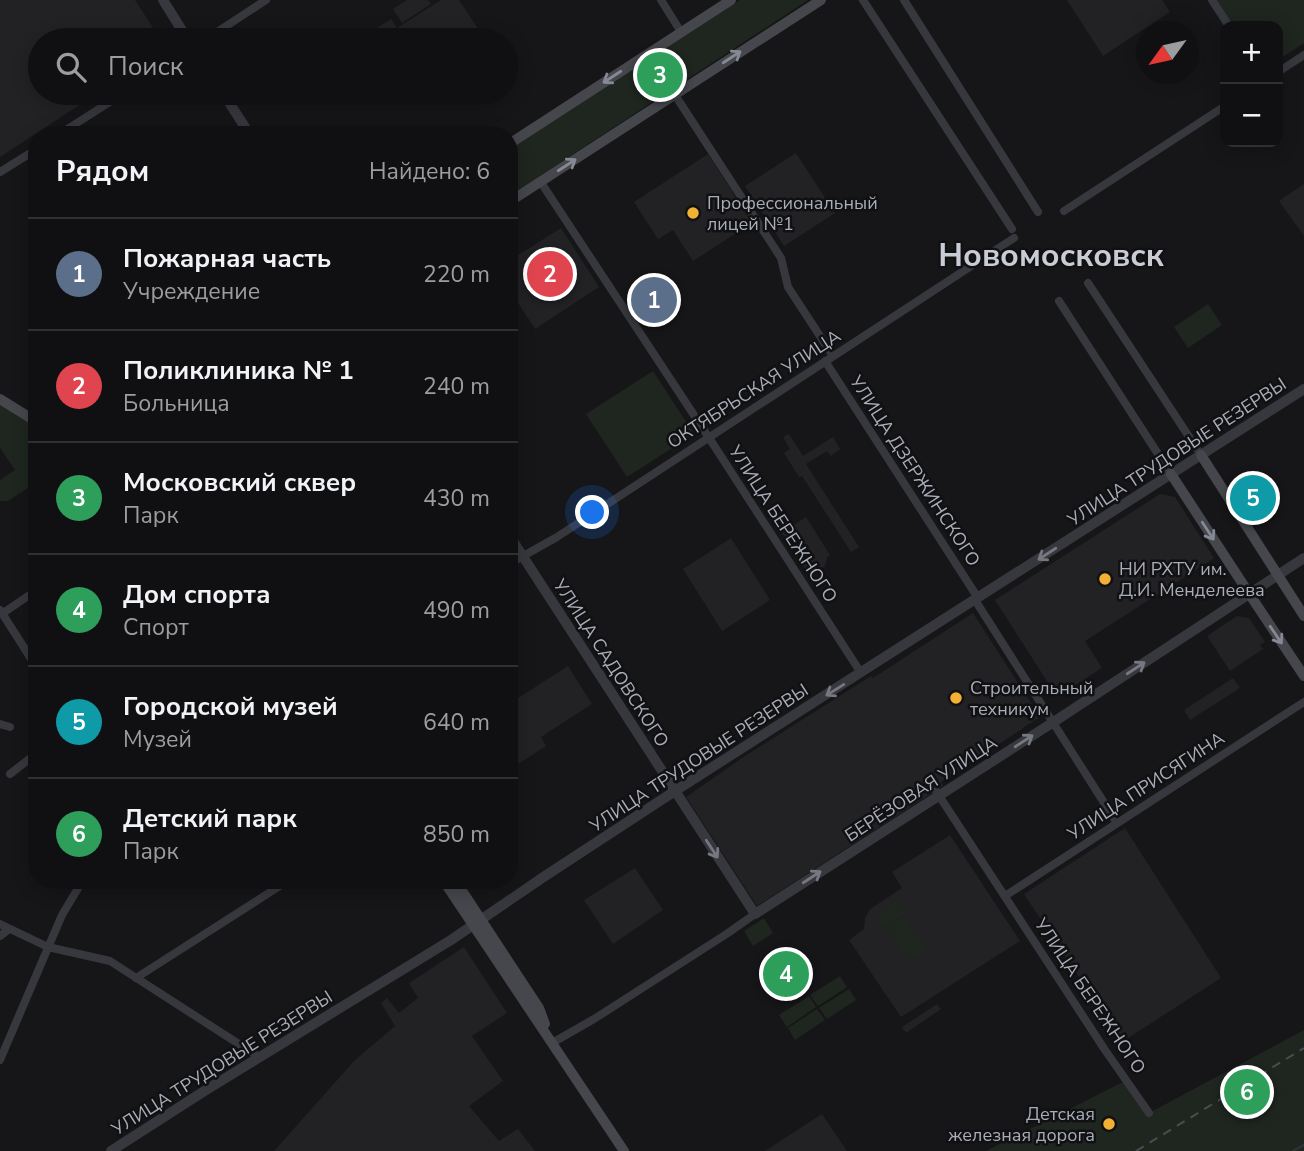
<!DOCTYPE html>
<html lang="ru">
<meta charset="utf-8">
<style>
:root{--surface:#101012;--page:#19191b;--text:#f1f3f6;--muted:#9c9d9f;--line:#303032;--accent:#f2b134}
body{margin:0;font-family:"Nunito Sans",sans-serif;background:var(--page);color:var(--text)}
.controls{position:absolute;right:21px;top:21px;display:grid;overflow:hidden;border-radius:14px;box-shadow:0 4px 18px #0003}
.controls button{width:63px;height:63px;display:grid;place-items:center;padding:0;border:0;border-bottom:2px solid var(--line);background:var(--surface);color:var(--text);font:35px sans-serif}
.compass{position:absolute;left:1136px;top:21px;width:63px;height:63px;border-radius:50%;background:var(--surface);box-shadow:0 4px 18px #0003;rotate:237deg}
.you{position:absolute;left:593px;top:513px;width:24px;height:24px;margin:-18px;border:5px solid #fff;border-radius:50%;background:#1a73e8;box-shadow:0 0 0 10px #1a73e833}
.badge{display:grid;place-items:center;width:46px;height:46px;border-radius:50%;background:var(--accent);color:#fff;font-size:23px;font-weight:700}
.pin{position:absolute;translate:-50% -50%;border:4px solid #fff;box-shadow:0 2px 7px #0006}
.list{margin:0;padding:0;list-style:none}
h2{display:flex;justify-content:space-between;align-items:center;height:91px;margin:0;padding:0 28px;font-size:30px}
h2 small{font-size:23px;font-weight:400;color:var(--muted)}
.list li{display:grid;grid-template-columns:46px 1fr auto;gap:21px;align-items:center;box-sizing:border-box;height:112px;padding:0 28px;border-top:2px solid var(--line)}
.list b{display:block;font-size:26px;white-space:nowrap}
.list p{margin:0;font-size:23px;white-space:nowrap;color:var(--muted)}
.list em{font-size:23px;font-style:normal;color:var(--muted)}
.icon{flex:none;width:38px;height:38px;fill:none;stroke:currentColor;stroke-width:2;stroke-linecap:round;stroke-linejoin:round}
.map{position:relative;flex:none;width:1304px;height:1151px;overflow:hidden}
.search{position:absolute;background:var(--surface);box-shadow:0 4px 18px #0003;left:28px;top:28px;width:490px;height:77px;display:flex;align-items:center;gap:18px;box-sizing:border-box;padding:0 24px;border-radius:38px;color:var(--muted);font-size:26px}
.panel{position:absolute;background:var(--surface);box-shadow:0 4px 18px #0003;left:28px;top:126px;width:490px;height:763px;border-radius:28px}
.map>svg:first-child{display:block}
</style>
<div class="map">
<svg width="1304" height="1151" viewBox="0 0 1304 1151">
<rect width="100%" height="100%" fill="#161618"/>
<!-- built -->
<path fill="#222225" d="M0 0H135L161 40H40V93H98L0 157Z
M407 0H428L431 4 402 23 393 9Z
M441 0H459L481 33 470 40H362L361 38 391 19 397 28Z
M1067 0H1162L1170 12 1103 56Z
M796 153 835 213 784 246 745 186Z
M708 154 752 223 693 261 673 230 658 239 634 202Z
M1304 184V236L1279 201Z
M561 228 599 287 535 329 509 289V261Z
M789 434 803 456 833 437 840 449 831 456 827 451 806 464 859 547 851 552 802 476 799 477 784 453 790 449 783 437Z
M1160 494 1175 497 1214 558 1085 641 1102 668 1057 697 995 600Z
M806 517 830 555 827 557 825 566 810 576 782 533Z
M731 538 770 600 722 631 683 569Z
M973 613 1040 717 941 782 943 786 757 906 686 797 742 758 871 676 873 678Z
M1237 616 1249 618 1265 642 1260 645 1263 649 1230 671 1207 636Z
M568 666 592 704 541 737 546 746 520 763 509 764V691L515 700Z
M1233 678 1240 688 1190 720 1184 710Z
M1125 828 1221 978 1122 1042 1024 894Z
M950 835 1020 941 901 1017 849 940 864 929 865 918 870 909 902 888 892 872Z
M635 868 663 910 613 944 584 900Z
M464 947 507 1013 472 1036 503 1081 469 1106 499 1141 518 1129 535 1151H274L354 1061 395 1026 381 1003 387 998 399 1013 418 998 409 983Z
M937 1004 941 1009 906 1033 902 1027Z
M822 1114 847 1151H765Z"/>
<!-- green -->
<path fill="#1e261f" d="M740 0H808L509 196V149Z
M1214 0H1304V43L1278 60V26H1231Z
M1208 304 1222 325 1188 348 1174 327Z
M653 371 694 434 627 477 586 414Z
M0 401 37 426V482L8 501H0V480L15 470 0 448Z
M898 900 906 912 883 928 875 916Z
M904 916 927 950 909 962 886 928Z
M764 918 773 933 753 946 744 931Z
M840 976 847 987 818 1006 810 995Z
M849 989 856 1000 827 1019 819 1008Z
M809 996 816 1007 787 1027 779 1015Z
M817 1009 825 1020 795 1040 788 1028Z
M1304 1030V1151H986L1127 1080 1149 1113Z"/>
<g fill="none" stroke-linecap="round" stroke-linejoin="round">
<!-- stream -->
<path stroke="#2c353c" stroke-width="2" d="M1293 1151 1304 1145"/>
<!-- minor -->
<path stroke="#37383d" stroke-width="8" d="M661 0 681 32
M863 0 1012 229
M904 0 1038 212
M1212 0 1229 26
M205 40 266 0
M1278 72 1304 55
M675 95 781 258 788 287 833 356
M58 135 124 93
M0 172 37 149
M540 181 715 447 861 673
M1064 211 1225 106
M1088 283 1201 455
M1059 301 1171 474
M825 361 978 598
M509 564 557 537 1014 238
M975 600 1117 823
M0 610 37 668
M3 613 37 590
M0 724 10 727
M10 774 37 753
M936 791 1105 1050 1149 1113
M1005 896 1304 702
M0 924 48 947 110 961 259 1057
M0 936 9 929
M136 978 289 880
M552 1043 594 1019 728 933 755 914
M0 1060 62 915 83 880"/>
<!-- tertiary -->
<path stroke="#37383d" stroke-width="10" d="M163 0 188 40
M223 93 250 135
M509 535 755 914 1052 723 1304 558
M111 1151 206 1090 451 940 545 876 675 791 1304 389"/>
<!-- secondary -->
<path stroke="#45474d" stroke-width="10" d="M509 144 731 0
M509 202 821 0
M0 399 37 422
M1201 455 1304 616
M1171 474 1254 601 1304 676
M443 880 624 1151
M455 880 539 1008 545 1024"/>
<!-- rail -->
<path stroke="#4a4c52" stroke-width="2" stroke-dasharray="9 7" stroke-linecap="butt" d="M1136 1151 1304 1048"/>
</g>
<!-- one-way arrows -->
<defs><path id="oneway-shaft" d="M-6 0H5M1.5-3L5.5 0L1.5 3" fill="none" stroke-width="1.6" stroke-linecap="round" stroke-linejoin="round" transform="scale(1.75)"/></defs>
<g stroke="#858993">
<use href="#oneway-shaft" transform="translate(732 57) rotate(-33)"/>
<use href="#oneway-shaft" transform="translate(612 77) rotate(147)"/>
<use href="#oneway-shaft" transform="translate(567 165) rotate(-33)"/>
<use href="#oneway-shaft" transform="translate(1208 531) rotate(57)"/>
<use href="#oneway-shaft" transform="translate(1276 635) rotate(56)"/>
</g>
<g stroke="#757881">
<use href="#oneway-shaft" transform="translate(1047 554) rotate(147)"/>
<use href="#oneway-shaft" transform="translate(1136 668) rotate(-33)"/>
<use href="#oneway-shaft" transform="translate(835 690) rotate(148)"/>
<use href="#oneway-shaft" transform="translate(1024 741) rotate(-33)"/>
<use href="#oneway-shaft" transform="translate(712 849) rotate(57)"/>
<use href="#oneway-shaft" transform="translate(812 877) rotate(-33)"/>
</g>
<!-- markers -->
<g fill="#f2b134" stroke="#111113" stroke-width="2.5">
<circle cx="693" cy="213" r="7"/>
<circle cx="1105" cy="579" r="7"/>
<circle cx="956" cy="698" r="7"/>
<circle cx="1109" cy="1124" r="7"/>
</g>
<g text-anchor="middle" stroke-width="5" stroke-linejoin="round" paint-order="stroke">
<!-- poi labels -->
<g font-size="18" fill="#a8adb8" stroke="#111113" text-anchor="start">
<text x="707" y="209">Профессиональный<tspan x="707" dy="21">лицей №1</tspan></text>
<text x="1119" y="575">НИ РХТУ им.<tspan x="1119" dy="21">Д.И. Менделеева</tspan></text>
<text x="970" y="694">Строительный<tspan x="970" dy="21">техникум</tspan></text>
<text x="1095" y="1120" text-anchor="end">Детская<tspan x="1095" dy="21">железная дорога</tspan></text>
</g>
<!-- street labels -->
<g font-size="18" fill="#a8adb8" stroke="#111113">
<text transform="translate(754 389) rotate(-33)" y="6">ОКТЯБРЬСКАЯ УЛИЦА</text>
<text transform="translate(1177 452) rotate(-33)" y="6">УЛИЦА ТРУДОВЫЕ РЕЗЕРВЫ</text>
<text transform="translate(915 471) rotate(57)" y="6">УЛИЦА ДЗЕРЖИНСКОГО</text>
<text transform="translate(783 524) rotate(57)" y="6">УЛИЦА БЕРЕЖНОГО</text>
<text transform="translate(611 663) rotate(57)" y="6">УЛИЦА САДОВСКОГО</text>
<text transform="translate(699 758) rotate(-33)" y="6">УЛИЦА ТРУДОВЫЕ РЕЗЕРВЫ</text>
<text transform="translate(1146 786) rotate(-33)" y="6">УЛИЦА ПРИСЯГИНА</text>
<text transform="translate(921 789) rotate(-33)" y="6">БЕРЁЗОВАЯ УЛИЦА</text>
<text transform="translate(1090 996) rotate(56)" y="6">УЛИЦА БЕРЕЖНОГО</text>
<text transform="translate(222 1063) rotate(-32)" y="6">УЛИЦА ТРУДОВЫЕ РЕЗЕРВЫ</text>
</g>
<!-- town labels -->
<g font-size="32" font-weight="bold" fill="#c9ccd4" stroke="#111113">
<text x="1051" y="266">Новомосковск</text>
</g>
</g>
</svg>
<div class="controls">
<button>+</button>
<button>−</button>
</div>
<svg class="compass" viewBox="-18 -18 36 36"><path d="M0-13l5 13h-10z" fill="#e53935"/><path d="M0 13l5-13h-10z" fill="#9c9d9f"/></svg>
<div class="you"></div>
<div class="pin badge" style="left:654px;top:300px;background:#5c6f8a">1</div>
<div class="pin badge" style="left:550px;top:274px;background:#e0444e">2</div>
<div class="pin badge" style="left:660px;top:75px;background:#2e9e5b">3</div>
<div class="pin badge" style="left:786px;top:974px;background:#2e9e5b">4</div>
<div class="pin badge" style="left:1253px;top:498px;background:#0f9aa8">5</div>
<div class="pin badge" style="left:1247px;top:1092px;background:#2e9e5b">6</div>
<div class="search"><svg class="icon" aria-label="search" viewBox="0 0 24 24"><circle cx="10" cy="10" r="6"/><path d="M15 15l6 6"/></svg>Поиск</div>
<section class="panel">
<h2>Рядом<small>Найдено: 6</small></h2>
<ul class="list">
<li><span class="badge" style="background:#5c6f8a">1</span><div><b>Пожарная часть</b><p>Учреждение</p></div><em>220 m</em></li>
<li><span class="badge" style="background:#e0444e">2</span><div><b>Поликлиника № 1</b><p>Больница</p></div><em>240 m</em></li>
<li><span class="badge" style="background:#2e9e5b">3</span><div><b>Московский сквер</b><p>Парк</p></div><em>430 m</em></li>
<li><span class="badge" style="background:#2e9e5b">4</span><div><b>Дом спорта</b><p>Спорт</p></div><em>490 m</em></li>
<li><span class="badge" style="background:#0f9aa8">5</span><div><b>Городской музей</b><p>Музей</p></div><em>640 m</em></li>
<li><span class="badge" style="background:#2e9e5b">6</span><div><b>Детский парк</b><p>Парк</p></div><em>850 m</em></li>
</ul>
</section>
</div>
